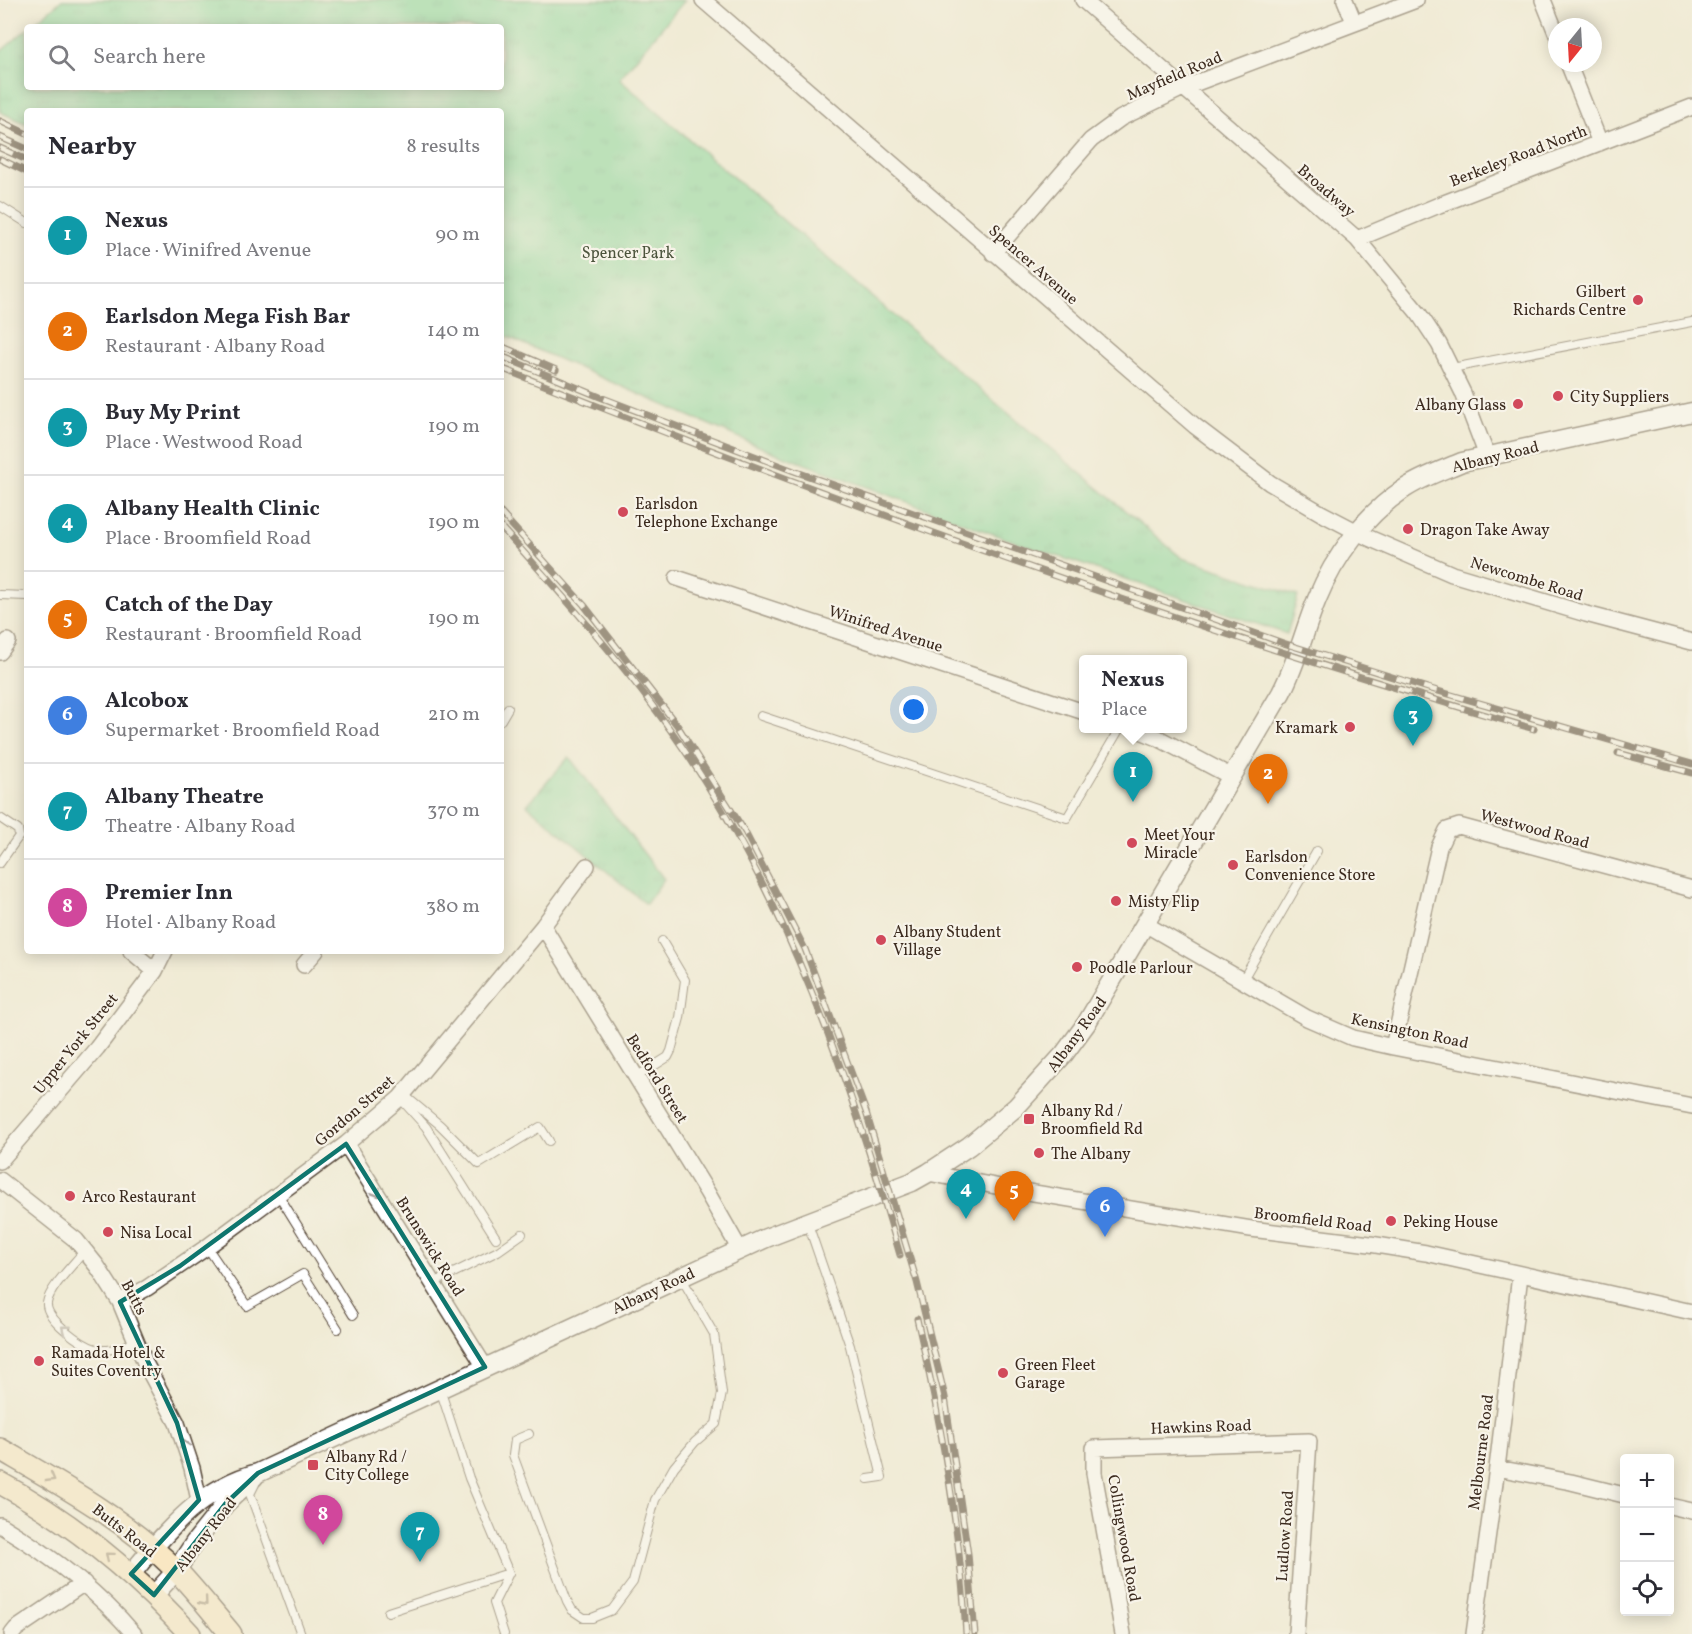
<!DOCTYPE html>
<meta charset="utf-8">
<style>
:root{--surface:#fff;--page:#f7f7f7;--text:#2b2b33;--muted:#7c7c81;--line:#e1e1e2;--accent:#b45309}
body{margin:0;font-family:Vollkorn,serif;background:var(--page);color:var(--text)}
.controls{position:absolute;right:18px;bottom:18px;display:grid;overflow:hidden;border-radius:6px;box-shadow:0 3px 15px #0003}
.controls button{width:54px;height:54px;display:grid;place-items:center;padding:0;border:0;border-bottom:2px solid var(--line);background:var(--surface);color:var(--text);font:30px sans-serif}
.compass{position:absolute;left:1548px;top:18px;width:54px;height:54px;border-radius:50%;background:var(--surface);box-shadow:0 3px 15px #0003;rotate:198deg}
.you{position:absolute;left:914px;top:710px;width:21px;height:21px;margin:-15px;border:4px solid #fff;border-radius:50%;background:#1a73e8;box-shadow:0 0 0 9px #1a73e833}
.badge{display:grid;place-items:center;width:39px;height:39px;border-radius:50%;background:var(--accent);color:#fff;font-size:20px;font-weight:700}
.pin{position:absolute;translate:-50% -50px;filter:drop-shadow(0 2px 3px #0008)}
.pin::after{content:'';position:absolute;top:32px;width:21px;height:18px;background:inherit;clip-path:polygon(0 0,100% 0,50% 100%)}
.popup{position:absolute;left:1079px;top:655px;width:108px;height:78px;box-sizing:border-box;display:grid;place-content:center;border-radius:6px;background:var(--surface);filter:drop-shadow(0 2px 4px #0005);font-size:20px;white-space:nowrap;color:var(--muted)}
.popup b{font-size:22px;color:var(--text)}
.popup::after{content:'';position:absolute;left:50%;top:100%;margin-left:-12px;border:12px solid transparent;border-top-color:var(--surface)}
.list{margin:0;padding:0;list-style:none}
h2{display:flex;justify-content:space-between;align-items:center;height:78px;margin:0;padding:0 24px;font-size:26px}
h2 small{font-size:20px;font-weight:400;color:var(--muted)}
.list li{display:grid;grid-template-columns:39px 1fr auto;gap:18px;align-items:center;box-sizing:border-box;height:96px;padding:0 24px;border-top:2px solid var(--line)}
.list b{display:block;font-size:22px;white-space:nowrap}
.list p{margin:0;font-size:20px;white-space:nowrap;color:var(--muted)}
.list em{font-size:20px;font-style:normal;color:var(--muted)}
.icon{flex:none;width:33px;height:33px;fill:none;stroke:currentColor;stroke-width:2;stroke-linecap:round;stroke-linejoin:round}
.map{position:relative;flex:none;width:1692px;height:1634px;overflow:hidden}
.search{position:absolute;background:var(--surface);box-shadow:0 3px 15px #0003;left:24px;top:24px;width:480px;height:66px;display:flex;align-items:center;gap:15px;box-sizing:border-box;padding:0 21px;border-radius:6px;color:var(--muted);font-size:22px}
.panel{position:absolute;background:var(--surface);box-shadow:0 3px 15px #0003;left:24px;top:108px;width:480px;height:846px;border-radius:6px}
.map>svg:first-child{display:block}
</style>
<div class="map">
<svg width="1692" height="1634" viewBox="0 0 1692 1634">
<defs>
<pattern id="park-tufts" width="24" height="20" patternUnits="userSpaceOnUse" patternTransform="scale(1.5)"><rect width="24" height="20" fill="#7ed498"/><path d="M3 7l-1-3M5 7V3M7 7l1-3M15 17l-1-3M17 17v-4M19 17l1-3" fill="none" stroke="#6eb683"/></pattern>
</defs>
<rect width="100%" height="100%" fill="#f7f3e8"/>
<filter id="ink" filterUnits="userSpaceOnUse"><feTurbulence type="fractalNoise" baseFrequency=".0167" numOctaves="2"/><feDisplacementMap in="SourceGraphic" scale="12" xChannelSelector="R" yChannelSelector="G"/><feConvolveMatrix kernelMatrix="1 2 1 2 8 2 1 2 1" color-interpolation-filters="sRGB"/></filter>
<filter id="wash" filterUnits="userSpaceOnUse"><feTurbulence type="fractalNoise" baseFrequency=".008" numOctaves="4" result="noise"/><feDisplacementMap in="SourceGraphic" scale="24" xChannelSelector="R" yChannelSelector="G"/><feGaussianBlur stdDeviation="1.35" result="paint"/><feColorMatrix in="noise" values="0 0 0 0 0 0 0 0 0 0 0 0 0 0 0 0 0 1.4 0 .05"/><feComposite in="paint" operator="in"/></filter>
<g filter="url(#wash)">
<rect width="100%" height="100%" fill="#f0ebd5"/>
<!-- park -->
<path fill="url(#park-tufts)" stroke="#5c7f5b" stroke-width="1.5" d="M62 0H685L619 79 990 398 1182 558 1298 596 1287 634 1004 538 765 449 501 334V111H27V124L0 112V52L27 29V87H501V27H30Z
M569 757 664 879 646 904 527 805Z"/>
</g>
<g filter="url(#ink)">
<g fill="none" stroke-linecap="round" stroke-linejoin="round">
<!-- service casing -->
<g stroke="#564739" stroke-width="10">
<path id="service" d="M0 206 27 223
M1452 368 1692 322
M0 595 27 596
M761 716 1067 818 1120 728
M501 720 508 708
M0 818 18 830 19 836 0 863
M1242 981 1317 851
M636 1077 668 1057 671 1051 680 1018 685 980 662 941
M403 1094 440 1125 479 1164 540 1127 549 1141
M400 1098 426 1127 496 1238
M278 1194 353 1315
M807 1221 850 1346 882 1477 868 1479
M207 1247 247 1306 303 1274 338 1329
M85 1250C75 1263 49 1288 47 1303 45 1319 82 1345 96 1349 109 1353 125 1345 137 1342
M433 1283 498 1251 522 1234
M440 1389 469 1478 509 1573 494 1603 504 1634
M529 1434 515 1440 513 1455 567 1601 572 1610 584 1618H592L612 1610 633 1582 655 1500 674 1467 695 1442 716 1424 722 1393 714 1334 681 1277
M255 1484 250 1494 301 1634
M388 1612 509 1573"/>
</g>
<!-- minor casing -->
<g stroke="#564739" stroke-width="18">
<path id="minor" d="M703 0 1195 426 1270 483 1321 513 1369 538 1452 574 1586 614 1692 642
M1083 0 1357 239 1419 314 1439 344 1463 393 1487 456
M1345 0 1354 22
M1543 0 1557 35
M1568 63 1600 143
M1357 239 1439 205 1692 107
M993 253 1091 140 1121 118 1183 88 1416 0
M677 578 1084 712
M0 652 8 641
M1133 728 1158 738 1232 777
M1145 924 1307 1018 1353 1038 1393 1047 1692 1106
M543 926 707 1192 740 1250
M131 951 155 971
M304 965 316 951
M1393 1047 1439 847 1447 830 1459 826 1692 889
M346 1144 485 1367
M0 1161 97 1048 155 971 165 951
M928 1173 1016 1190 1251 1229 1370 1244 1426 1253 1692 1312
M0 1180 76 1240 97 1266 120 1302 146 1365 177 1423 192 1468 199 1500
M120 1302 147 1288 207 1247 346 1144 400 1098 543 926 587 866
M1497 1468 1571 1482 1624 1495
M1670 1506 1692 1511
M0 1525C50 1555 96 1589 134 1634
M12 1634 16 1629 84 1583
M1123 1634 1094 1473V1448L1309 1441 1296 1634
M1474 1634 1497 1468 1520 1275"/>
</g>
<!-- tertiary casing -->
<g stroke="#564739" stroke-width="21">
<path id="tertiary" d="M131 1574C166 1532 202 1487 258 1473L766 1238 912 1182 928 1173 969 1146 1016 1107 1064 1054 1086 1024 1281 693C1297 663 1304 630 1317 599 1334 557 1366 514 1404 489 1422 477 1443 470 1462 462L1692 412
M154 1595 176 1571 195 1542 226 1503 254 1477"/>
</g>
<!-- secondary casing -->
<g stroke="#564739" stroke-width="24">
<path id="secondary" d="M0 1449C62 1485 126 1520 177 1571 196 1591 213 1613 231 1634
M0 1483C73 1522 134 1573 190 1634"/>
</g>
<!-- service -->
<use href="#service" stroke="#fff" stroke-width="8"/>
<!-- minor -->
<use href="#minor" stroke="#fff" stroke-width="15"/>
<!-- tertiary -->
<use href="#tertiary" stroke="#fff" stroke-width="18"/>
<!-- secondary -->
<use href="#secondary" stroke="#f9e7c3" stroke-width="21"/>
<!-- rail casing -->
<g stroke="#3b2a1e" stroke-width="7">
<path id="rail" d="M0 121 27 134
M0 137 27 149
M0 148 27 160
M0 159 27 172
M501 346 556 370
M501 356 600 397 794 471 1283 643 1431 689 1692 764
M501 368C840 503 1183 628 1534 729
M501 513 584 605 677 725 745 832 805 949 866 1112 917 1282 945 1397 968 1554 975 1634
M501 527C565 598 629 669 683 748 788 902 849 1077 900 1255
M1618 753 1692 773
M917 1319C941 1422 960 1528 966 1634"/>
</g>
<!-- rail -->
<use href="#rail" stroke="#f7f3e8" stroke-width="4.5" stroke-dasharray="14" stroke-linecap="butt"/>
</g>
<!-- one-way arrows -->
<defs><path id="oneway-chevron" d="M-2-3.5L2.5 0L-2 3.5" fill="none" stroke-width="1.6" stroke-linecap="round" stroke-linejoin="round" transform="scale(1.5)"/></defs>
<g stroke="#a79f9a">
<use href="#oneway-chevron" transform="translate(377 1193) rotate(58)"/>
<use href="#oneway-chevron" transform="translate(65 1329) rotate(-142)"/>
<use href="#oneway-chevron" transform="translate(184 1444) rotate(-108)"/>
</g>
<g stroke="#9a8870">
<use href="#oneway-chevron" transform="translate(51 1478) rotate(30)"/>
<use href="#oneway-chevron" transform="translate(109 1556) rotate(-140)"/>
<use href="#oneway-chevron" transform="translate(204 1602) rotate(50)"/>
</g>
</g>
<!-- marked area -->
<path d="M0 0H1692V1634H0ZM346 1144 485 1367 258 1473 226 1503 154 1595 131 1574 199 1500 177 1423 120 1302 180 1266Z" fill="#f0ebd5" fill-opacity=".55" fill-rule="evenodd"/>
<path fill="none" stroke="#0f766e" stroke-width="4.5" stroke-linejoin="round" d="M346 1144 485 1367 258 1473 226 1503 154 1595 131 1574 199 1500 177 1423 120 1302 180 1266Z"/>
<!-- markers -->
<g fill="#d1495b" stroke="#f7f3e8" stroke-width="2">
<circle cx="1638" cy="300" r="6"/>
<circle cx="1558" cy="396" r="6"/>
<circle cx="1518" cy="404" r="6"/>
<circle cx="623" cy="512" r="6"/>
<circle cx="1408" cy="529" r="6"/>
<circle cx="1350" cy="727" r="6"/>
<circle cx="1132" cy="843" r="6"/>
<circle cx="1233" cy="865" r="6"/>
<circle cx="1116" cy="901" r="6"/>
<circle cx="881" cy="940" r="6"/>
<circle cx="1077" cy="967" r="6"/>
<rect x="1023" y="1113" width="12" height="12" rx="3"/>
<circle cx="1039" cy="1153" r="6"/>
<circle cx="70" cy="1196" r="6"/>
<circle cx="1391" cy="1221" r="6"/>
<circle cx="108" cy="1232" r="6"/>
<circle cx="39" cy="1361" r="6"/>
<circle cx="1003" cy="1373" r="6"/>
<rect x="307" y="1459" width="12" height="12" rx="3"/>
</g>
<g text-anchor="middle" stroke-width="4.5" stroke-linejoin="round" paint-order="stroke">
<!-- street labels -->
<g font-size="16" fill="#3b2a1e" stroke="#f7f3e8">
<text transform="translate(1174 75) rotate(-23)" y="6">Mayfield Road</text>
<text transform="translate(1518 155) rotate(-21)" y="6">Berkeley Road North</text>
<text transform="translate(1327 190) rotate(41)" y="6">Broadway</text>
<text transform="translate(1034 264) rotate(41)" y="6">Spencer Avenue</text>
<text transform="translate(1495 456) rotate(-14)" y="6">Albany Road</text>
<text transform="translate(1527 578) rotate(17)" y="6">Newcombe Road</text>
<text transform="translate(886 628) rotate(18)" y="6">Winifred Avenue</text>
<text transform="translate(1535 828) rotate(15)" y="6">Westwood Road</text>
<text transform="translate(1410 1030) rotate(12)" y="6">Kensington Road</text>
<text transform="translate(1076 1034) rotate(-54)" y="6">Albany Road</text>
<text transform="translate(75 1043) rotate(-51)" y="6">Upper York Street</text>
<text transform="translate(658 1078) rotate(58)" y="6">Bedford Street</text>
<text transform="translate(354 1110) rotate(-41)" y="6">Gordon Street</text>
<text transform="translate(1313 1219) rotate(7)" y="6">Broomfield Road</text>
<text transform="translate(431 1246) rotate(58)" y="6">Brunswick Road</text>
<text transform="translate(653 1290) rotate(-25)" y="6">Albany Road</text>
<text transform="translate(135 1297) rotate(62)" y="6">Butts</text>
<text transform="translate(1201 1426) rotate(-2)" y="6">Hawkins Road</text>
<text transform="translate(1480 1452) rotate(-83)" y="6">Melbourne Road</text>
<text transform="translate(125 1530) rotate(38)" y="6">Butts Road</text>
<text transform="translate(205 1534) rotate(-52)" y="6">Albany Road</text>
<text transform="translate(1284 1536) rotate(-86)" y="6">Ludlow Road</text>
<text transform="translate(1125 1538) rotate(80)" y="6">Collingwood Road</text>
</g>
<!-- park labels -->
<g font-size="16" fill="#4c543c" stroke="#f7f3e8">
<text x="628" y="258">Spencer Park</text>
</g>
<!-- poi labels -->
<g font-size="16" fill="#3b2a1e" stroke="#f7f3e8" text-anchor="start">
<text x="1626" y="297" text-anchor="end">Gilbert<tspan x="1626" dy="18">Richards Centre</tspan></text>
<text x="1570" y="402">City Suppliers</text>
<text x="1506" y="410" text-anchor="end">Albany Glass</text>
<text x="635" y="509">Earlsdon<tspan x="635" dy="18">Telephone Exchange</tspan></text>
<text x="1420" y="535">Dragon Take Away</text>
<text x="1338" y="733" text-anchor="end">Kramark</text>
<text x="1144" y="840">Meet Your<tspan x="1144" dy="18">Miracle</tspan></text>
<text x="1245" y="862">Earlsdon<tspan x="1245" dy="18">Convenience Store</tspan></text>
<text x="1128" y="907">Misty Flip</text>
<text x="893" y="937">Albany Student<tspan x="893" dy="18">Village</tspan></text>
<text x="1089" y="973">Poodle Parlour</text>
<text x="1041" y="1116">Albany Rd /<tspan x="1041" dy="18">Broomfield Rd</tspan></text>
<text x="1051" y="1159">The Albany</text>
<text x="82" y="1202">Arco Restaurant</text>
<text x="1403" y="1227">Peking House</text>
<text x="120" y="1238">Nisa Local</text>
<text x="51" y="1358">Ramada Hotel &amp;<tspan x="51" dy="18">Suites Coventry</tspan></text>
<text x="1015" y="1370">Green Fleet<tspan x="1015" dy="18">Garage</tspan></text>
<text x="325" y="1462">Albany Rd /<tspan x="325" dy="18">City College</tspan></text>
</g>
</g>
</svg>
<div class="controls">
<button>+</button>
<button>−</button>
<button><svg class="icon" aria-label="locate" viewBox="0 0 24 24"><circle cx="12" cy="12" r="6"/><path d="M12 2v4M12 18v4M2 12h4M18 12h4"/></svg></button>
</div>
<svg class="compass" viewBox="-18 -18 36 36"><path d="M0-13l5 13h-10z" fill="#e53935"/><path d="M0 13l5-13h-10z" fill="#7c7c81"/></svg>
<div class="you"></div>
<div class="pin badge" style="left:1133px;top:802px;background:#0f9aa8">1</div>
<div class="popup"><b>Nexus</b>Place</div>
<div class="pin badge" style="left:1268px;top:804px;background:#e8710a">2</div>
<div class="pin badge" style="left:1413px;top:746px;background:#0f9aa8">3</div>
<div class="pin badge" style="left:966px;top:1219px;background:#0f9aa8">4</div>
<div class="pin badge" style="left:1014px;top:1221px;background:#e8710a">5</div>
<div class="pin badge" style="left:1105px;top:1237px;background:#3f7fe0">6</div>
<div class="pin badge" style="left:420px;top:1562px;background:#0f9aa8">7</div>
<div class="pin badge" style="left:323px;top:1545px;background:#d1479c">8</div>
<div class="search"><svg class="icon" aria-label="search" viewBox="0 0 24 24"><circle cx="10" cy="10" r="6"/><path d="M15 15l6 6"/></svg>Search here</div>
<section class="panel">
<h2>Nearby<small>8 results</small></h2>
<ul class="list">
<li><span class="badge" style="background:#0f9aa8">1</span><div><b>Nexus</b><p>Place · Winifred Avenue</p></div><em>90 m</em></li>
<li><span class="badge" style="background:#e8710a">2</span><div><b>Earlsdon Mega Fish Bar</b><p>Restaurant · Albany Road</p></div><em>140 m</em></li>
<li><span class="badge" style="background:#0f9aa8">3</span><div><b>Buy My Print</b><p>Place · Westwood Road</p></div><em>190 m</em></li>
<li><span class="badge" style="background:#0f9aa8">4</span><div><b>Albany Health Clinic</b><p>Place · Broomfield Road</p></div><em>190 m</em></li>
<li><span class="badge" style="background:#e8710a">5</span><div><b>Catch of the Day</b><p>Restaurant · Broomfield Road</p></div><em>190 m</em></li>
<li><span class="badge" style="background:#3f7fe0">6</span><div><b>Alcobox</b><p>Supermarket · Broomfield Road</p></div><em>210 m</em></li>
<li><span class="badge" style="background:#0f9aa8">7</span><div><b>Albany Theatre</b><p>Theatre · Albany Road</p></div><em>370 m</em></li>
<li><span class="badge" style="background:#d1479c">8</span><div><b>Premier Inn</b><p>Hotel · Albany Road</p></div><em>380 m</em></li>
</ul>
</section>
</div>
